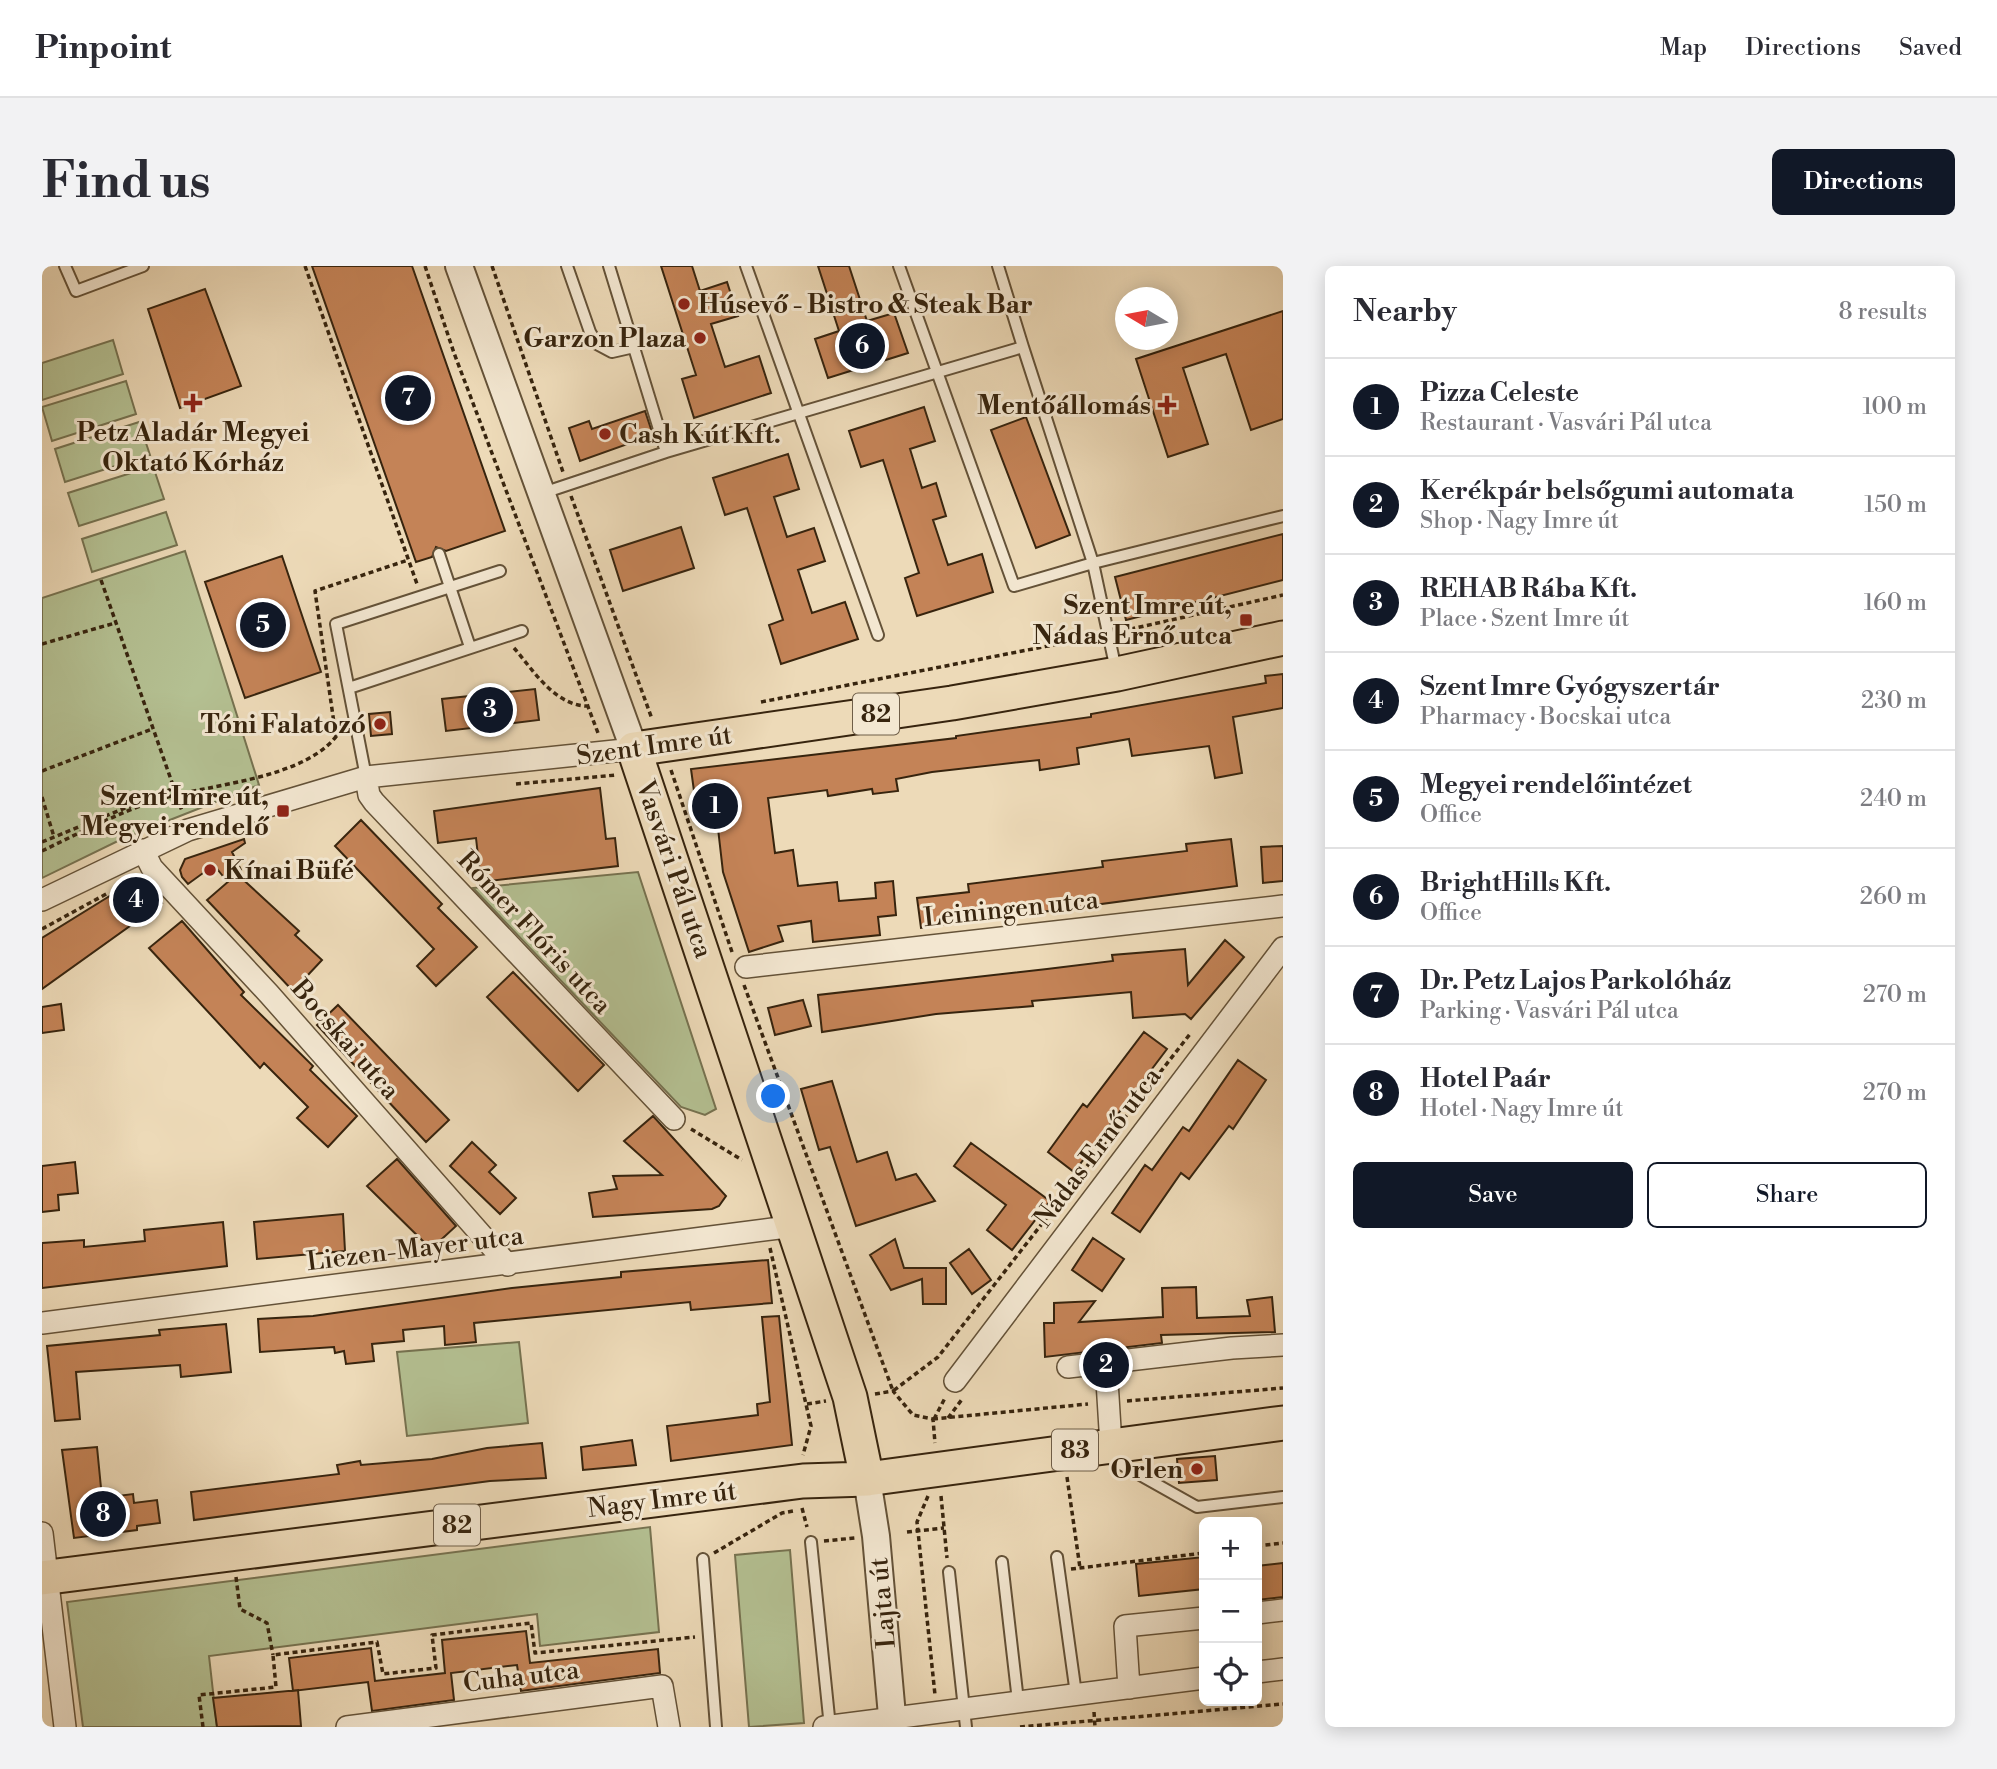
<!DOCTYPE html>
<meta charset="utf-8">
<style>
:root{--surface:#fff;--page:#f2f2f3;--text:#2b2b33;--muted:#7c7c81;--line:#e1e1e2;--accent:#111827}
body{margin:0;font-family:"Libre Bodoni",serif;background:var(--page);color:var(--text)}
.controls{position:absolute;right:21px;bottom:21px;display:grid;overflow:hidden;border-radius:10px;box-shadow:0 4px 18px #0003}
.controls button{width:63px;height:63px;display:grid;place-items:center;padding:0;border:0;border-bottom:2px solid var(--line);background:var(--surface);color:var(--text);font:35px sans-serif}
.compass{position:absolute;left:1073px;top:21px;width:63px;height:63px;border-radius:50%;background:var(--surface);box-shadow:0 4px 18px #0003;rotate:280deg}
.you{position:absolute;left:732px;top:831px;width:24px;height:24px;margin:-18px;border:5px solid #fff;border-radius:50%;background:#1a73e8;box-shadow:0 0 0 10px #1a73e833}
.badge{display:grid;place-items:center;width:46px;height:46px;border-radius:50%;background:var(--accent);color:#fff;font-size:23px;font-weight:700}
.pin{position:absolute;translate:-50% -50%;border:4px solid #fff;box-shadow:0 2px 7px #0006}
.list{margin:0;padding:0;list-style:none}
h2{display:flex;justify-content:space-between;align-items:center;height:91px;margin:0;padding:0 28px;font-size:30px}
h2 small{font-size:23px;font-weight:400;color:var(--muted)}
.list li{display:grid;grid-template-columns:46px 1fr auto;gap:21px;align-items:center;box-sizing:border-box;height:98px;padding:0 28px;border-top:2px solid var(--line)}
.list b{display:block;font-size:26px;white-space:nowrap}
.list p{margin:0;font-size:23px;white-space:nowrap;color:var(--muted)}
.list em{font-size:23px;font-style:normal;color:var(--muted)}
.actions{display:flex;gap:14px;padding:21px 28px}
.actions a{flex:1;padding:16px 0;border:2px solid var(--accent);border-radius:10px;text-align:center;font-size:24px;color:var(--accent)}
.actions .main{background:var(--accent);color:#fff}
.icon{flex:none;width:38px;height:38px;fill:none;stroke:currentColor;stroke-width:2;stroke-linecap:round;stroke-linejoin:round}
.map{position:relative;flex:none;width:1241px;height:1461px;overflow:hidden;border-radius:10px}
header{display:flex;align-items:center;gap:42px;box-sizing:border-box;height:98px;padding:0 35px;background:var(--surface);border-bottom:2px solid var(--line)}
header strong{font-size:33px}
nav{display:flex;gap:38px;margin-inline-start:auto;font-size:24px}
.intro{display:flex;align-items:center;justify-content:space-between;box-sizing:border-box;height:168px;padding:0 42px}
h1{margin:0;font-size:49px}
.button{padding:18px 32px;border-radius:10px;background:var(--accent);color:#fff;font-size:24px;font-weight:700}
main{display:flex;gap:42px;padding:0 42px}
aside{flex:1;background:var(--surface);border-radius:10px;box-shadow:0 4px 18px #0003}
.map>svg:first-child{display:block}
</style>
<header>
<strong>Pinpoint</strong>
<nav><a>Map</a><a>Directions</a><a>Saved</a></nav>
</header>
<div class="intro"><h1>Find us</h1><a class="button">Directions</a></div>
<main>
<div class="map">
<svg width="1241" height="1461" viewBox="0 0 1241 1461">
<rect width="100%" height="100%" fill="#eddab8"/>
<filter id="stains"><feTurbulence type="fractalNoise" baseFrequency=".00286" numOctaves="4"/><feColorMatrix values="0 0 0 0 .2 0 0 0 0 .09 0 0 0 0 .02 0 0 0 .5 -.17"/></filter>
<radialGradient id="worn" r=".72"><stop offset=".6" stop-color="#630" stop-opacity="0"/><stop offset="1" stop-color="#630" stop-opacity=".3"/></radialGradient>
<!-- green -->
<path fill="#b4c092" stroke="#767250" stroke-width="2" d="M71 74 81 108 0 134V97Z
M84 115 94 148 10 175 0 141Z
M97 156 108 189 23 216 13 183Z
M111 200 122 233 37 260 26 227Z
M124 246 135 279 50 306 40 273Z
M143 285 217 519 82 572 0 612V332Z
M596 606 674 843 663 849 639 841 431 622Z
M477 1076 486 1157 365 1170 355 1086Z
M608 1261 617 1366 498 1380 495 1348 167 1390 175 1461H41L25 1336Z
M748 1284 762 1457 707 1461 693 1289Z"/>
<!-- building -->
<path fill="#c48357" stroke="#37240e" stroke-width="2" d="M270 0H370L463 265 404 285 394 281 390 291 374 296Z
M619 0H650L658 25 685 16 696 50 669 58 683 101 717 90 729 127 652 152 640 113 654 109Z
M776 0H807L825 55 852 47 866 87 786 112 773 73 797 65Z
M163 23 199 120 138 142 106 43Z
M1241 45V153L1209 164 1184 88 1141 102 1166 178 1126 191 1094 93Z
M882 141 893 175 868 183 880 222 894 217 904 250 891 254 906 299 940 288 951 326 875 350 863 312 877 307 841 194 819 201 807 165Z
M603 145 611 169 538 195 527 162 547 155 550 163Z
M984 151 1028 269 994 282 949 164Z
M746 188 757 223 732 231 745 271 772 262 783 295 756 304 770 347 803 336 816 373 739 398 727 359 741 354 705 242 683 249 671 212Z
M639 261 652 302 581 325 568 284Z
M1241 268V314L1084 354 1073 311Z
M240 290 279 406 203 432 163 316Z
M1241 408V442L1191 451 1200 507 1173 512 1167 480 1090 490 1087 473 1035 482 1037 498 998 504 997 494 890 506 854 513 856 525 831 528 830 523 786 530 785 524 726 532 733 587 751 584 756 620 795 616 797 635 834 632 833 617 851 615 854 649 836 651 838 669 771 676 769 655 736 660 741 675 707 686 681 606 674 545 655 547 649 503 914 472V470L1049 451V448L1224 417 1223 410Z
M493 423 497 454 404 465 400 433Z
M348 446 350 468 329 470 327 448Z
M558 522 564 573 573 572 576 600 439 616 434 572 396 577 392 545Z
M319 554 400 638 396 642 435 681 394 720 375 700 392 683 293 580Z
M202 573 203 577 190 586 199 604 184 614 172 599 146 618 140 611 138 604 143 593Z
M1189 573 1195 620 879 662 875 632 927 626 926 618 1061 601 1060 595 1145 585 1144 578Z
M1241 580V615L1221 617 1219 581Z
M195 608 257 665 253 669 280 694 251 725 165 634Z
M100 610 120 637 0 723V672Z
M140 655 202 726 199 729 271 800 268 804 315 850 286 881 255 852 266 841 222 797 218 802 107 682Z
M1183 674 1202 691 1149 753 1143 748 1091 752 1089 726 990 735 991 740 894 748 780 766 776 729 1005 703 1071 695 1070 689 1143 683 1146 719Z
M471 706 562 799 536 825 445 731Z
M761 734 769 760 733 769 726 742Z
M19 738 22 764 0 767V741Z
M296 739 407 854 384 876 275 759Z
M1102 766 1125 783 1032 906 1006 886 1041 838 1045 841Z
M1196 794 1224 814 1191 863 1187 860 1147 913 1139 907 1098 966 1070 947 1103 899 1110 904 1141 861 1147 865Z
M790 815 815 896 845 886 854 914 874 908 893 935 814 960 788 881 777 884 759 823Z
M611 850 684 930 677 940 670 943 551 951 547 927 575 923 571 910 620 909 582 875Z
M430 876 454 899 447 906 474 932 458 948 408 900Z
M929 877 1008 935 970 984 945 964 964 939 912 900Z
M355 893 414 960 389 983 325 920Z
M33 896 36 927 16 929 17 944 0 946V900Z
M301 948 303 985 215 993 212 956Z
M181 956 185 1000 0 1022V977L42 974V981L103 975 102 964Z
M1051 972 1082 993 1060 1025 1030 1004Z
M853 973 862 1002H904V1038H881L880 1013 849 1024 828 989Z
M927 983 949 1014 930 1028 908 997Z
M726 994 730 1037 649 1044 648 1036 432 1057 434 1076 403 1079 402 1060 361 1064 362 1075 330 1078 332 1095 304 1098 302 1085 293 1087 292 1081 218 1086 216 1053 271 1050 470 1022 579 1011V1006Z
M1154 1021 1155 1052 1208 1050 1205 1034 1230 1031 1233 1066 1119 1069 1120 1077 1003 1091 1002 1057H1012V1037L1053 1035 1037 1056 1121 1051 1120 1022Z
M737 1050 750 1179 629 1195 625 1160 716 1149 715 1138 728 1136 720 1051Z
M184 1058 189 1106 139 1111 138 1099 34 1106 38 1153 13 1155 5 1080 118 1069 117 1064Z
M590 1174 594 1199 541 1204 539 1181Z
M500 1177 504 1212 448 1215 152 1254 149 1226 297 1208 295 1199 318 1195 319 1199 390 1193 445 1182Z
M55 1181 60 1232 91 1228 92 1237 115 1234 118 1257 95 1260V1264L32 1272 20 1184Z
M1173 1190 1175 1214 1137 1217 1135 1193Z
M1162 1291V1323L1097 1330 1094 1298Z
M1241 1297V1331L1215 1334V1300Z
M484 1365 488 1397 616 1383 618 1407 479 1425 475 1399 409 1407 412 1434 330 1445 326 1416 251 1425 247 1392 329 1382 333 1415 403 1407 400 1374Z
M256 1424 259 1460 175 1461 171 1432Z"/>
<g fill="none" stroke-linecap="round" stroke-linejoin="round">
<!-- service casing -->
<g stroke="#645238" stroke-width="14">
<path id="service" d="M23 0 34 25 101 0
M525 0 548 66 555 78 570 86 592 81
M704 0 836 369
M956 0 981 81
M624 186 981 81 1051 297 972 320 857 0
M501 227 624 186 567 0
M397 288 428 381
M1074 404 1051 297 1241 250
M307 422 480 365
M324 511 294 358 458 305
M1066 1191 1155 1241 1241 1231
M769 1276 788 1461
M1015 1291 1034 1428
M661 1293 674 1461
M960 1296 976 1435
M907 1306 924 1461"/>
</g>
<!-- minor casing -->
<g stroke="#645238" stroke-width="24">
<path id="minor" d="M324 511 327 529 332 536 632 853
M101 584 110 602 227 728 466 999
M0 634 146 564 324 511 592 483
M704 701 1241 640
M0 1057 753 960
M1064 1099 1069 1179
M1026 1101 1190 1082 1241 1079
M913 1115 1241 682
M0 1267 23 1461
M1215 1347 1241 1344
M1215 1406 1241 1403
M1087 1422 1083 1360 1162 1352
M305 1461 620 1420 627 1461
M782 1461 1162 1412"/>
</g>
<!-- tertiary casing -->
<g stroke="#645238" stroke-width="30">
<path id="tertiary" d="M417 0 592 483
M825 1213 834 1270 851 1461"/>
</g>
<!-- primary casing -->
<g stroke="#37240e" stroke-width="37">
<path id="primary" d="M825 1213 808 1131 592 483 910 437 1075 408 1241 372
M0 1312 761 1215 825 1213 1241 1157"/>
</g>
<!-- path -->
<path stroke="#37240e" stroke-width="3.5" stroke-dasharray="5 3.5" stroke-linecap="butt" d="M263 0 375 318
M383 0 412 87 556 467
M450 0 521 206
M529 230 610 453
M59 314 140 545
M1080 365 1241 329
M0 378 73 357
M472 382C492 405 514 442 549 440
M719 436 1052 371
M294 471 273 325 366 294
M629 504 691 689
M0 505 110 463
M474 518 574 509
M0 531 12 571
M0 576 132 522
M0 585C35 568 72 549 109 536 162 517 269 516 300 462
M0 663 66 627
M702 719 851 1125 896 1091 1148 768
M649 863 700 894
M728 982 769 1160 761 1189
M833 1128 851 1125 871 1149 891 1153 893 1177
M1085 1135 1241 1122
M765 1138 784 1135
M906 1152 921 1132
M891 1153 1046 1138
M892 1153 903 1132
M1025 1211 1038 1302
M886 1230 875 1256 893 1429
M899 1230 905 1292
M760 1242 765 1261
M865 1266 902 1262
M782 1275 813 1272
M1215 1280 1241 1277
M672 1287 740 1247 751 1245
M1029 1303 1162 1287
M194 1311 198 1343 225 1357 231 1389
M1052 1446 1053 1461
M161 1461 157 1429 234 1421 231 1389 335 1376 341 1408 394 1402 390 1369 489 1357 493 1387 653 1371
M978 1461 1241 1438"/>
<!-- service -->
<use href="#service" stroke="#f3e7d1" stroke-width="10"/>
<!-- minor -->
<use href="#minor" stroke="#f3e7d1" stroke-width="21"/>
<!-- tertiary -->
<use href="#tertiary" stroke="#f3e7d1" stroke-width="26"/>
<!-- primary -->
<use href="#primary" stroke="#eddab8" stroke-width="33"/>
</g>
<!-- markers -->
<g fill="#8f2418" stroke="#f3e7d1" stroke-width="2.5">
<circle cx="642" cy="38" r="7"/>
<circle cx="658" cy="72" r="7"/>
<path d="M147.5 126.5h7v7h7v7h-7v7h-7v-7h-7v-7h7z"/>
<path d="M1121.5 128.5h7v7h7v7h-7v7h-7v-7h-7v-7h7z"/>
<circle cx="563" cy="168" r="7"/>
<rect x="1197" y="347" width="14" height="14" rx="3.5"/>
<circle cx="338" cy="458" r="7"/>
<rect x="234" y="538" width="14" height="14" rx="3.5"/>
<circle cx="168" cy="604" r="7"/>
<circle cx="1155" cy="1203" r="7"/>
</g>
<g text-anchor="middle" stroke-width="6" stroke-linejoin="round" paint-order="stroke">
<!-- shield labels -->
<g fill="#f3e7d1" stroke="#6f5e48" stroke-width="2">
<rect x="811" y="427.5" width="46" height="41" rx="5"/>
<rect x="1010" y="1163.5" width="46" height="41" rx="5"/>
<rect x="392" y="1238.5" width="46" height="41" rx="5"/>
</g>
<g font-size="24" font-weight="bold" fill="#37240e">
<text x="834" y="456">82</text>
<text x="1033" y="1192">83</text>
<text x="415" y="1267">82</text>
</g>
<!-- poi labels -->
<g font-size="26" font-weight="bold" fill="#37240e" stroke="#f3e7d1" text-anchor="end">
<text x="656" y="47" text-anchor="start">Húsevő - Bistro &amp; Steak Bar</text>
<text x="644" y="81">Garzon Plaza</text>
<text x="1109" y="148">Mentőállomás</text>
<text x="151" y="175" text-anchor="middle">Petz Aladár Megyei<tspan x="151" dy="30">Oktató Kórház</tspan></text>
<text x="577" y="177" text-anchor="start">Cash Kút Kft.</text>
<text x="1190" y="348">Szent Imre út,<tspan x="1190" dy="30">Nádas Ernő utca</tspan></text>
<text x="324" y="467">Tóni Falatozó</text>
<text x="227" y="539">Szent Imre út,<tspan x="227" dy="30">Megyei rendelő</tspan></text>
<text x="182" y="613" text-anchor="start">Kínai Büfé</text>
<text x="1141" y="1212">Orlen</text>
</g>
<!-- street labels -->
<g font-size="26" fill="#37240e" stroke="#f3e7d1">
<text transform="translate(612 479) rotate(-8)" y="9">Szent Imre út</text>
<text transform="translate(633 603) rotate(71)" y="9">Vasvári Pál utca</text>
<text transform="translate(969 642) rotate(-6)" y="9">Leiningen utca</text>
<text transform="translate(493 666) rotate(47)" y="9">Rómer Flóris utca</text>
<text transform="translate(304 773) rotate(49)" y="9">Bocskai utca</text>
<text transform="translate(1055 881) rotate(-53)" y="9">Nádas Ernő utca</text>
<text transform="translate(373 982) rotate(-7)" y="9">Liezen-Mayer utca</text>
<text transform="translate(620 1233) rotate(-7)" y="9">Nagy Imre út</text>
<text transform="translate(840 1337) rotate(-95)" y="9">Lajta út</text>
<text transform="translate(479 1410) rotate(-7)" y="9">Cuha utca</text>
</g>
</g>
<rect width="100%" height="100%" filter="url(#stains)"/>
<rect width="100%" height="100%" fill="url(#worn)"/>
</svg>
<div class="controls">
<button>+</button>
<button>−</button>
<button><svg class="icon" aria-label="locate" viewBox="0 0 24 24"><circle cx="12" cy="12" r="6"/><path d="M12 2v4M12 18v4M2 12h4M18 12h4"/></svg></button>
</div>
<svg class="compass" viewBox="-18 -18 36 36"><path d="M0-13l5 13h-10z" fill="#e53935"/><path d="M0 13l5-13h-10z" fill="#7c7c81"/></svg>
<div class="you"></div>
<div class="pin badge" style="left:673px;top:540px">1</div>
<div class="pin badge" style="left:1064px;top:1099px">2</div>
<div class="pin badge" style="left:448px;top:444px">3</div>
<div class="pin badge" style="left:94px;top:634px">4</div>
<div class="pin badge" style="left:221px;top:359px">5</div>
<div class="pin badge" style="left:820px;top:80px">6</div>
<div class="pin badge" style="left:366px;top:132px">7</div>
<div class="pin badge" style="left:61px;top:1248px">8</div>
</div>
<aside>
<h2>Nearby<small>8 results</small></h2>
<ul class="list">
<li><span class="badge">1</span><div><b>Pizza Celeste</b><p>Restaurant · Vasvári Pál utca</p></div><em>100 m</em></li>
<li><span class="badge">2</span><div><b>Kerékpár belsőgumi automata</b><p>Shop · Nagy Imre út</p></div><em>150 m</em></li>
<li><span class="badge">3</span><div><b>REHAB Rába Kft.</b><p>Place · Szent Imre út</p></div><em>160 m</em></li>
<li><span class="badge">4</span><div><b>Szent Imre Gyógyszertár</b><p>Pharmacy · Bocskai utca</p></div><em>230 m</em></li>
<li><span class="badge">5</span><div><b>Megyei rendelőintézet</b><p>Office</p></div><em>240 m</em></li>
<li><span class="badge">6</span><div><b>BrightHills Kft.</b><p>Office</p></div><em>260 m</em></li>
<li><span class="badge">7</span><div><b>Dr. Petz Lajos Parkolóház</b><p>Parking · Vasvári Pál utca</p></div><em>270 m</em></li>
<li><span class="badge">8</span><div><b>Hotel Paár</b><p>Hotel · Nagy Imre út</p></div><em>270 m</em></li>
</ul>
<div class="actions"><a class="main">Save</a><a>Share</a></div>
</aside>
</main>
